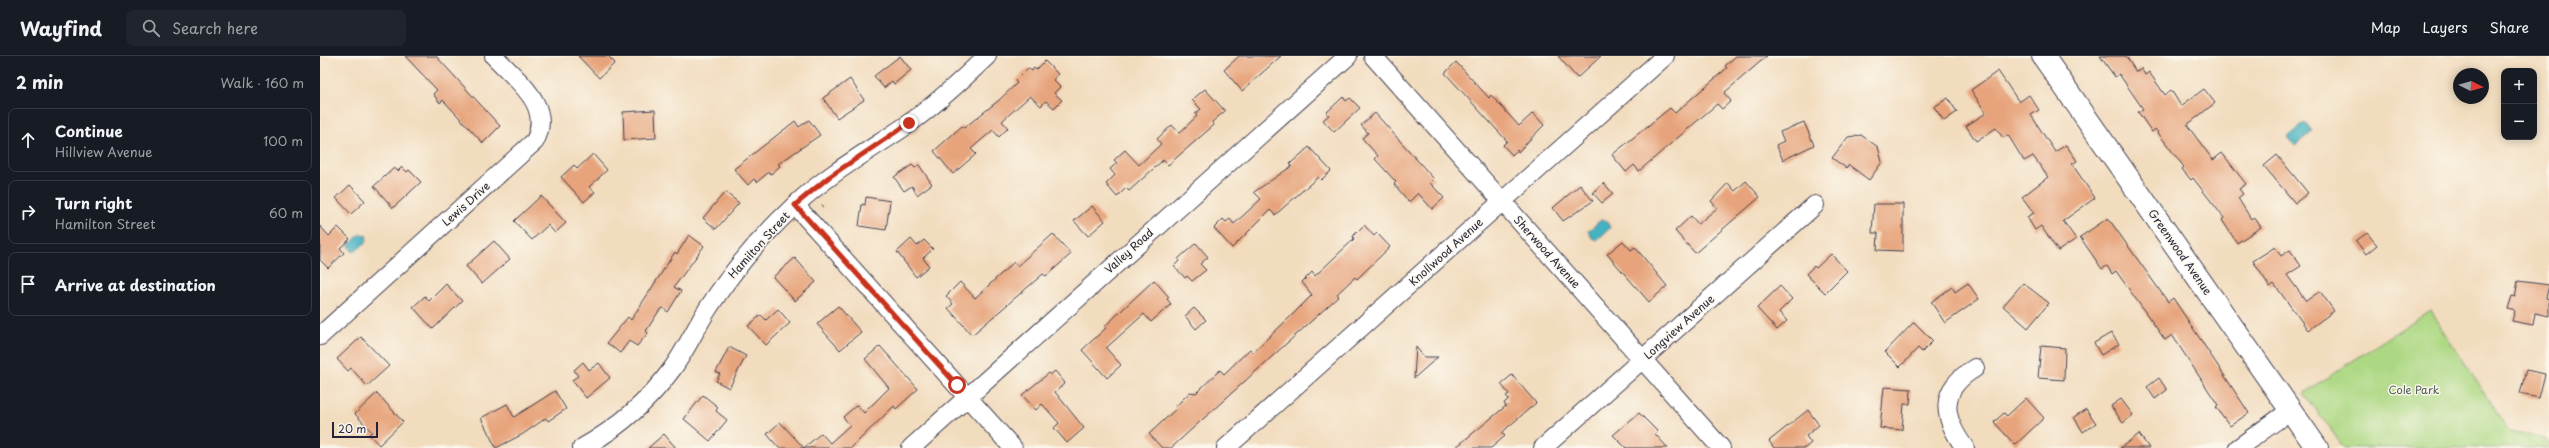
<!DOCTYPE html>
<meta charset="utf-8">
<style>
:root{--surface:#171b24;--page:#20242c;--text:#f1f3f6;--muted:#9ea1a6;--line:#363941}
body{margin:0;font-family:"Playpen Sans",sans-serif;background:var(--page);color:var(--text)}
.controls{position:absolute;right:12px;top:12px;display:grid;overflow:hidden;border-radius:8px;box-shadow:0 2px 10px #0003}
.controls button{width:36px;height:36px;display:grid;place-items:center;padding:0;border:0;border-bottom:1px solid var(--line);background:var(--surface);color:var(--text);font:20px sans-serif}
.compass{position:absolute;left:2133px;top:12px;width:36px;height:36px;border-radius:50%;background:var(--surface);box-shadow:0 2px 10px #0003;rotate:96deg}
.scale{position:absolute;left:12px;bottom:10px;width:46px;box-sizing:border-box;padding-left:4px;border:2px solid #22223b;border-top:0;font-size:11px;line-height:14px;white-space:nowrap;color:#22223b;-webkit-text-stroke:3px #fbf7ec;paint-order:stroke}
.stop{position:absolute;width:12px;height:12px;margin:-9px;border:3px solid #c8321e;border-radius:50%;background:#fff}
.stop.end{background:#c8321e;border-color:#fff;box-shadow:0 1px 4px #0008}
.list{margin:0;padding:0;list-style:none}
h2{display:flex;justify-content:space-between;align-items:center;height:52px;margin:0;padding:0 16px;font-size:17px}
h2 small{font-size:13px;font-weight:400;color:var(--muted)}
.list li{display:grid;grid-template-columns:26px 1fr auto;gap:12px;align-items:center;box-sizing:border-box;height:64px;margin:0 8px 8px;padding:0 8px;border:1px solid var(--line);border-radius:8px}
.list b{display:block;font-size:15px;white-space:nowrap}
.list p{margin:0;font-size:13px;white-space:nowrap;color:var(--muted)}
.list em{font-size:13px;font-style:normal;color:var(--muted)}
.icon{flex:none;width:22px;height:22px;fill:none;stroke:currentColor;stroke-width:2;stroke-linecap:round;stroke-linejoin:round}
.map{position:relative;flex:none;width:2229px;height:392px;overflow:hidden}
header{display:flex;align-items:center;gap:24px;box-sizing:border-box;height:56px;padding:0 20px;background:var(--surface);border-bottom:1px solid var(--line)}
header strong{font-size:19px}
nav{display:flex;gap:22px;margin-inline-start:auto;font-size:14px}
.search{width:280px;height:36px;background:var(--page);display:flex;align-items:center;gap:10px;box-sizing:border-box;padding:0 14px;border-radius:8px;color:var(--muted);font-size:15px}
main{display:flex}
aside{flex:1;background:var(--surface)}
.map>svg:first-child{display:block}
</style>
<header>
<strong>Wayfind</strong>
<div class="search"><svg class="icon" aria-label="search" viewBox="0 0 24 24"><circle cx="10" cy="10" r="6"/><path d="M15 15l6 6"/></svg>Search here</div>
<nav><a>Map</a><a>Layers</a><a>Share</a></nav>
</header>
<main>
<aside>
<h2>2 min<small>Walk · 160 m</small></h2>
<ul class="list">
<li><svg class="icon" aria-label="ahead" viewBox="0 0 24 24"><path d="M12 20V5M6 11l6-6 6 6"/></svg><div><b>Continue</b><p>Hillview Avenue</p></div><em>100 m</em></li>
<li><svg class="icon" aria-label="right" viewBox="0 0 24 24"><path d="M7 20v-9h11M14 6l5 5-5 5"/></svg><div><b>Turn right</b><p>Hamilton Street</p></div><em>60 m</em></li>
<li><svg class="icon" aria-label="arrive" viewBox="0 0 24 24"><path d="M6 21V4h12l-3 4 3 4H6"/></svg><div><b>Arrive at destination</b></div></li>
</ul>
</aside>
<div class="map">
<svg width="2229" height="392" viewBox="0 0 2229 392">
<rect width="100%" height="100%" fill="#fbf7ec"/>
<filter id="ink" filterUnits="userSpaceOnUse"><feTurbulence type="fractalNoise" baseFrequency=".025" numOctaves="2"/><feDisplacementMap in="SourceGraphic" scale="8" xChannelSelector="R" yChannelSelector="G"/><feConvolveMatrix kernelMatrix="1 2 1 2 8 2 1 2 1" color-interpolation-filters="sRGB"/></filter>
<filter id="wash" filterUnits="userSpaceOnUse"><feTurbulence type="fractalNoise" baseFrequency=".012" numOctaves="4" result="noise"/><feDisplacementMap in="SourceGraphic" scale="16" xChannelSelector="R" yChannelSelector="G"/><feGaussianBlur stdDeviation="0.9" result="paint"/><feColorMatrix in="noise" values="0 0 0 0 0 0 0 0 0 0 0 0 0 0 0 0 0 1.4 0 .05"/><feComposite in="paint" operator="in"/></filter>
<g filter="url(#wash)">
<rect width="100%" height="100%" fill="#f2dcbe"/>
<!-- green -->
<path fill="#add883" stroke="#687d5f" d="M2110 254 2188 374 2229 384V392H2024L1984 337Z"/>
<!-- water -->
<path fill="#44b2c1" stroke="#336a7e" d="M1985 67 1992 75 1975 90 1968 81Z
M1282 163 1287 165 1290 172 1277 184 1272 182 1268 175Z
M40 178 46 179 47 185 36 195H32L29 189Z"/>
<g id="blocks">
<!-- building -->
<path fill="#e7a47c" d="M85 0H116L180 70 163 87 123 44 120 47 113 38 117 34Z
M258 0H288L295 7 279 22Z
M580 0 591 14 574 28 572 25 564 32 554 20Z
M919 0H961L922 35 904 14Z
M1238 0H1281L1257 22Z
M1416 0H1447L1404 37 1411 45 1402 53 1397 48 1319 115 1314 109 1306 116 1292 99 1350 52 1355 57 1407 12 1405 10Z
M1780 0H1806L1816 16 1821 12 1825 19 1829 16 1845 39 1851 34 1861 50 1884 33 1895 47 1867 69 1893 104 1902 97 1926 128 1919 133 1923 138 1918 142 1931 163 1934 161 1941 171 1917 187 1902 164 1904 162 1873 122 1871 124 1862 113 1864 111 1835 73 1832 76 1818 56 1823 53 1799 18 1795 21Z
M725 5 738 18 733 24 740 31 734 37 742 44 734 52 726 45 721 50 710 40 682 65 688 72 679 81 673 74 651 93 656 98 633 118 614 95 642 70 644 72 678 45 697 27 695 25 708 12 712 15 714 12 716 14Z
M1136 6 1169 42 1171 39 1199 70 1213 57 1224 69 1198 96 1197 94 1192 99 1183 89 1187 85 1125 17Z
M1678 15 1699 46 1709 39 1719 54 1711 59 1735 96 1746 89 1757 105 1752 108 1775 142 1743 165 1756 183 1738 195 1721 170 1715 174 1707 161 1714 157 1702 141 1728 121 1713 100 1704 105 1688 79 1683 82 1676 72 1656 85 1646 70 1666 57 1651 34Z
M530 23 544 44 517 62 503 42Z
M885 33 905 55 892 66 894 69 848 109 843 104 809 135 806 132 797 141 786 128 795 119 790 113 797 107 794 104 805 94 819 109 841 88 837 83 852 69 859 77 877 60 875 58 881 53 872 44Z
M1023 41 1026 45 1030 42 1040 52 1014 76 1003 64 1009 59 1006 57Z
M1628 42 1637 56 1624 65 1614 51Z
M335 54 336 82 304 84 303 56Z
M1055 57 1114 123 1110 127 1124 142 1112 153 1098 137 1089 146 1074 128 1076 126 1055 103 1058 100 1042 82 1048 77 1041 69Z
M489 64 500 79 458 108 460 110 451 118 449 116 437 126 434 123 428 129 414 113 475 65 479 71Z
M1484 66 1494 89 1463 104 1456 89 1464 85 1460 76Z
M1541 79 1558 91 1562 106 1549 124 1529 109 1526 112 1512 102 1528 81Z
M989 91 1011 115 1001 124 998 121 955 159 950 154 912 192 894 172 903 163 906 166 910 163 914 168 941 143 934 136 972 110 970 108Z
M273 98 287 114 269 131 275 136 264 146 241 121 254 109 257 113Z
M1957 99 1988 137 1975 147 1944 110Z
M592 109 595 112 599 109 612 128 597 139 592 130 584 135 574 121Z
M82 111 87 116 89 114 101 126 73 152 54 130 74 112 78 115Z
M1426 125 1440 141 1375 197 1355 175 1371 160 1378 168 1397 152 1391 145 1408 127 1415 135Z
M1284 127 1293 138 1282 147 1273 137Z
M30 129 45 145 31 158 16 142Z
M1260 129 1273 145 1243 165 1233 152Z
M405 136 419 147 396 173 383 162Z
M221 140 246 167 235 177 228 169 212 184 194 165Z
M546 141 570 145 566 174 539 170 542 148 545 149Z
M1554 148H1583V195L1557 194 1558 177H1552Z
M772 150 785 165 768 180 754 165Z
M1788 162 1848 246 1853 242 1929 357 1910 370 1896 351 1898 349 1852 279 1845 284 1796 215 1792 218 1787 210 1782 213 1760 181Z
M1044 169 1054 180 1057 177 1070 191 1037 223 1035 221 1017 238 1019 240 851 392H842L829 378 856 353 855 351 870 336 876 337 900 314 904 318 930 293 933 296 968 263 992 239 982 226 992 216 995 220 1034 183 1033 180Z
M0 170 9 180 18 171 30 183 20 192 24 197 8 212 0 204Z
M2047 177 2057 189 2046 198 2036 185Z
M733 178 751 198 726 220 723 218 652 279 628 252 633 248 626 240 640 226 655 242 694 206 697 210Z
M369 179 384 190 354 231 361 235 348 256 343 252 339 255 326 275 328 277 317 290 309 285 300 297 287 287 308 261 311 264 355 196 357 198Z
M591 183 597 190 604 184 613 193 603 202 609 210 596 221 577 196Z
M174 185 190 203 162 228 146 210Z
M1303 185 1311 194 1315 191 1347 230 1329 246 1287 198Z
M876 187 888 201 880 208 886 214 872 225 867 220 865 222 854 210 859 205 858 203Z
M1955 191 1961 200 1970 194 1981 210 1967 219 1986 245 2000 235 2014 255 1988 274 1954 228 1950 231 1933 205Z
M1511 198 1527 215 1505 237 1486 218 1494 210 1496 212Z
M475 202 496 226 475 245 453 221Z
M834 224 849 241 847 243 851 248 831 266 824 258 786 292 801 309 787 322 762 294 786 272 785 270Z
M2198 225 2229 229 2226 242 2229 243V260L2215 257 2213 269 2192 265 2195 255 2188 253 2192 240 2195 241Z
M1648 227 1659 243 1625 267 1611 246 1632 231 1635 236Z
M1703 227 1729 247 1708 272 1683 250Z
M126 228 142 245 113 273 93 251 105 240 109 245Z
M1460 230 1472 243 1459 256 1467 265 1457 274 1437 252Z
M518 250 541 276 520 294 497 268Z
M874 252 886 264 876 273 865 260Z
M458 253 470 267 446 289 428 270 441 259 446 264Z
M1594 266 1613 285 1602 296 1598 292 1580 311 1565 296Z
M1791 277 1799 288 1781 299 1774 287Z
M41 281 69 310 47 330 31 312 28 315 17 303Z
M560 290 598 333 576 353 574 350 531 392H459L447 378 460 366 484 392 501 377 510 387 530 369 523 361 537 349 544 357 569 332 545 303Z
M1721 290 1745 292 1744 324 1718 322Z
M409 291 426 300 409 332 396 325 400 318 396 316Z
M1096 291 1104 301H1118L1094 322Z
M263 306 269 314 279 307 290 322 266 342 252 324 258 320 254 314Z
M2206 314 2225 318 2219 342 2200 338Z
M735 315 745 327 735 336 764 372 747 387 734 372 739 367 722 348 716 354 702 339 729 317 730 319Z
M1192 319 1216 347 1188 371 1182 377 1185 380 1171 392H1135L1186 350 1184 347 1189 343 1186 340 1189 338 1181 328Z
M1839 322 1847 334 1835 343 1827 331Z
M1564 331 1591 333 1590 348H1584L1582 374 1560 372Z
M235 335 246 353 228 365 226 362 203 378 176 392 161 362 187 348 194 361Z
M57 337 83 366 59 389 49 378 52 376 35 358Z
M383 339 398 351 396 355 407 364 390 385 364 363Z
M1706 342 1724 362 1695 389 1674 366 1684 357 1687 360Z
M1801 343 1813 359 1803 367 1791 350Z
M1766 353 1776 367 1763 376 1754 361Z
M1488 354 1499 369 1486 380 1491 387 1485 392H1454L1449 385Z
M1319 357 1337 375 1335 378 1348 392H1306L1293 379Z
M344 378 356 392H328Z
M1819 378 1829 392H1800Z"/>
</g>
</g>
<g filter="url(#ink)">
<use href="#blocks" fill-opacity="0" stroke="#413e4f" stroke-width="1"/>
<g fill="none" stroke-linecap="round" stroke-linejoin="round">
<!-- minor casing -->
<g stroke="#413e4f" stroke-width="20">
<path id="minor" d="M1053 0 1401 392
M475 149 693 392
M0 280 215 85C233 49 197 25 174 0
M262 392C298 372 328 346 352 313 366 294 376 271 389 251 413 214 442 180 474 150 508 118 549 95 587 69 615 49 642 24 667 0
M591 392 1028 0
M906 392 1345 0
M1223 392 1495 149
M1645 392C1622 361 1618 334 1655 312
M1918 392 1971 354"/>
</g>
<!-- tertiary casing -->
<g stroke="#413e4f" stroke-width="24">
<path id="tertiary" d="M1723 0 1997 392"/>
</g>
<!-- path -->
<path stroke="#413e4f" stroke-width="2.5" stroke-dasharray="1 3" stroke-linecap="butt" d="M502 150 506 149"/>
<!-- minor -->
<use href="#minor" stroke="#fff" stroke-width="18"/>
<!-- tertiary -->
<use href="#tertiary" stroke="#fff" stroke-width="22"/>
</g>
</g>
<g fill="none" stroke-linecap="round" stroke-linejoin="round" filter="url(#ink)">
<!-- route -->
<path stroke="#c8321e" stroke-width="5" d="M589 67 509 121 475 149 637 329"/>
</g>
<g text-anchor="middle" stroke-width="3" stroke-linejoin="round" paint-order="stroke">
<!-- street labels -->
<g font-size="11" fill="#22223b" stroke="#fbf7ec">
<text transform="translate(146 148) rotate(-42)" y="4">Lewis Drive</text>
<text transform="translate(439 189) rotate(-48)" y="4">Hamilton Street</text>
<text transform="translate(809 195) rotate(-42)" y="4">Valley Road</text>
<text transform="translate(1126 196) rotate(-42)" y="4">Knollwood Avenue</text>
<text transform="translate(1227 196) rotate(48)" y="4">Sherwood Avenue</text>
<text transform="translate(1860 196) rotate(55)" y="4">Greenwood Avenue</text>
<text transform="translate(1359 271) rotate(-42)" y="4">Longview Avenue</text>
</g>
<!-- park labels -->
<g font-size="11" fill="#4c5951" stroke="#fbf7ec">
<text x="2094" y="338">Cole Park</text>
</g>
</g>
</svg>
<div class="controls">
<button>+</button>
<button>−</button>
</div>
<svg class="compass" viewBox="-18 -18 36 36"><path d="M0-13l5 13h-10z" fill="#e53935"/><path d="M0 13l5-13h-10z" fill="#9ea1a6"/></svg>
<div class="scale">20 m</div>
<div class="stop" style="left:637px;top:329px"></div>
<div class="stop end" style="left:589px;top:67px"></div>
</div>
</main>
